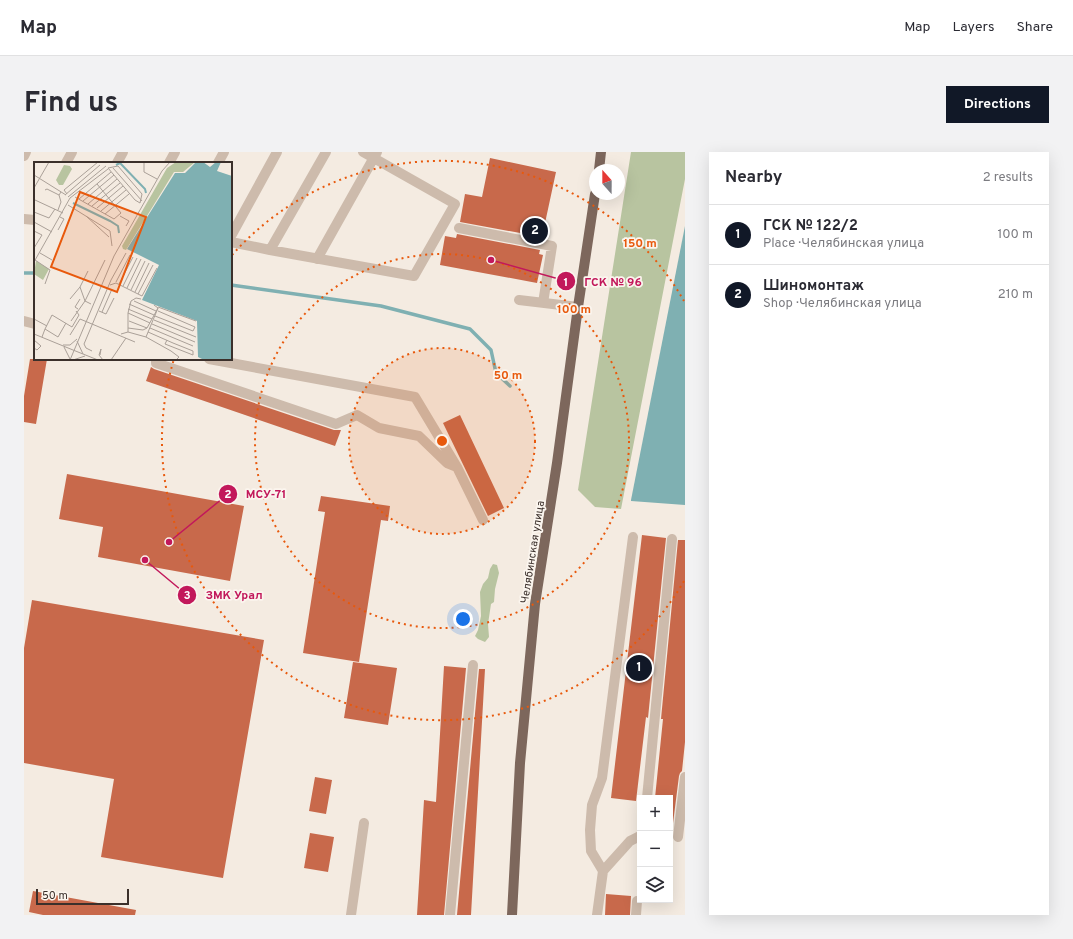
<!DOCTYPE html>
<meta charset="utf-8">
<style>
:root{--surface:#fff;--page:#f2f2f3;--text:#2b2b33;--muted:#7c7c81;--line:#e1e1e2;--accent:#111827}
body{margin:0;font-family:Overpass,sans-serif;background:var(--page);color:var(--text)}
.controls{position:absolute;right:12px;bottom:12px;display:grid;overflow:hidden;border-radius:0px;box-shadow:0 4px 16px #0002}
.controls button{width:36px;height:36px;display:grid;place-items:center;padding:0;border:0;border-bottom:1px solid var(--line);background:var(--surface);color:var(--text);font:20px sans-serif}
.compass{position:absolute;left:565px;top:12px;width:36px;height:36px;border-radius:50%;background:var(--surface);box-shadow:0 4px 16px #0002;rotate:339deg}
.scale{position:absolute;left:12px;bottom:10px;width:93px;box-sizing:border-box;padding-left:4px;border:2px solid #3b302b;border-top:0;font-size:11px;line-height:14px;white-space:nowrap;color:#3b302b;-webkit-text-stroke:3px #fbf5ee;paint-order:stroke}
.you{position:absolute;left:439px;top:467px;width:14px;height:14px;margin:-10px;border:3px solid #fff;border-radius:50%;background:#1a73e8;box-shadow:0 0 0 6px #1a73e833}
.badge{display:grid;place-items:center;width:26px;height:26px;border-radius:50%;background:var(--accent);color:#fff;font-size:13px;font-weight:700}
.pin{position:absolute;translate:-50% -50%;border:2px solid #fff;box-shadow:0 1px 4px #0006}
.list{margin:0;padding:0;list-style:none}
h2{display:flex;justify-content:space-between;align-items:center;height:52px;margin:0;padding:0 16px;font-size:17px}
h2 small{font-size:13px;font-weight:400;color:var(--muted)}
.list li{display:grid;grid-template-columns:26px 1fr auto;gap:12px;align-items:center;box-sizing:border-box;height:60px;padding:0 16px;border-top:1px solid var(--line)}
.list b{display:block;font-size:15px;white-space:nowrap}
.list p{margin:0;font-size:13px;white-space:nowrap;color:var(--muted)}
.list em{font-size:13px;font-style:normal;color:var(--muted)}
.icon{flex:none;width:22px;height:22px;fill:none;stroke:currentColor;stroke-width:2;stroke-linecap:round;stroke-linejoin:round}
.map{position:relative;flex:none;width:661px;height:763px;overflow:hidden;border-radius:0px}
header{display:flex;align-items:center;gap:24px;box-sizing:border-box;height:56px;padding:0 20px;background:var(--surface);border-bottom:1px solid var(--line)}
header strong{font-size:19px}
nav{display:flex;gap:22px;margin-inline-start:auto;font-size:14px}
.intro{display:flex;align-items:center;justify-content:space-between;box-sizing:border-box;height:96px;padding:0 24px}
h1{margin:0;font-size:28px}
.button{padding:10px 18px;border-radius:0px;background:var(--accent);color:#fff;font-size:14px;font-weight:700}
main{display:flex;gap:24px;padding:0 24px}
aside{flex:1;background:var(--surface);border-radius:0px;box-shadow:0 4px 16px #0002}
.map>svg:first-child{display:block}
</style>
<header>
<strong>Map</strong>
<nav><a>Map</a><a>Layers</a><a>Share</a></nav>
</header>
<div class="intro"><h1>Find us</h1><a class="button">Directions</a></div>
<main>
<div class="map">
<svg width="661" height="763" viewBox="0 0 661 763">
<rect width="100%" height="100%" fill="#f4ebe1"/>
<!-- green -->
<path fill="#b8c4a0" d="M607 0H661V27L597 357 571 355 554 338Z
M469 412 473 413 475 421 471 437 470 450 467 452 464 472 465 485 461 490 454 487 451 484 454 478 457 464 456 440 459 432 464 426 466 417Z"/>
<!-- water -->
<path fill="#7fb0b2" d="M661 74V353L607 349V348Z"/>
<g fill="none" stroke-linecap="round" stroke-linejoin="round">
<!-- stream -->
<path stroke="#7fb0b2" stroke-width="3.5" d="M0 121H11
M207 133 357 154 446 177 467 198 472 221 486 234"/>
</g>
<!-- building -->
<path fill="#c8694b" d="M466 6 532 20 518 85 436 70 441 42 458 45Z
M433 82 516 98 515 102 519 103 513 131 416 113 421 84 432 86Z
M6 207H23L12 272 0 270V244Z
M127 215 130 217 310 278H317L311 294 122 229Z
M436 263 480 356 464 364 419 271Z
M43 322 220 354 206 429 74 405 79 375 35 367Z
M297 344 366 354 364 369 357 368 335 510 279 501 301 360 294 359Z
M618 383 642 386 624 566 622 565 612 649 587 646Z
M654 388H661V590L658 619 656 621 655 624 649 671H646V646H631L639 567H637Z
M8 448 240 488 199 726 77 705 90 627 0 611V496Z
M329 510 373 516 364 573 320 566Z
M420 514 442 516 420 763H393L400 648 412 650Z
M455 517H461L447 763H433Z
M291 625 308 628 302 662 285 659Z
M286 681 310 685 304 720 280 716Z
M9 739 112 758 111 763H19L5 760Z
M582 742 607 744 606 763H581Z"/>
<g fill="none" stroke-linecap="round" stroke-linejoin="round">
<!-- minor -->
<path stroke="#cdbbac" stroke-width="10" d="M0 4 2 0
M42 11 48 0
M93 11 99 0
M145 11 151 0
M194 11 200 0
M0 67 11 68
M435 76 528 94 519 151
M207 84 253 0
M207 90 246 98 390 124 431 52 339 0
M246 98 302 0
M293 107 353 0
M495 148 554 155
M0 169 11 172
M132 207V211L312 272 333 263 355 276 395 284 423 311 433 315
M185 207 391 245 433 315 459 368
M623 646 648 387
M654 685 661 625
M579 719 567 699 566 678 568 653 578 626 609 385
M327 763 340 671
M426 763 449 513
M573 763 579 719 606 689 616 684
M612 763 613 749"/>
<!-- major -->
<path stroke="#7d675c" stroke-width="10" d="M575 18 577 0
M488 763 496 611 511 452 533 311 554 155 571 42"/>
</g>
<!-- distance rings -->
<circle cx="418" cy="289" r="93" fill="#e8590c" fill-opacity=".12"/>
<g fill="none" stroke="#e8590c" stroke-width="2" stroke-dasharray="2 4">
<circle cx="418" cy="289" r="93"/>
<circle cx="418" cy="289" r="187"/>
<path d="M660 429A280 280 0 0 1 150 207M208 103A280 280 0 0 1 660 149"/>
</g>
<g text-anchor="middle" stroke-width="3.5" stroke-linejoin="round" paint-order="stroke">
<!-- street labels -->
<g font-size="11" fill="#3b302b" stroke="#fbf5ee">
<text transform="translate(508 400) rotate(-81)" y="4">Челябинская улица</text>
</g>
</g>
<!-- overview -->
<g transform="translate(10 10)">
<rect width="198" height="198" fill="#f4ebe1"/>
<path d="M142 0H161L149 10H140L92 88 89 87 88 84 133 6ZM30 3 36 4 38 7 29 23H25L22 18ZM2 99 15 107 9 118 0 112Z" fill="#b8c4a0"/>
<path d="M162 0H169L176 5 182 0H187L183 9 198 14V198H170L164 195 163 159 108 138 125 103 93 87 141 11H151Z" fill="#7fb0b2"/>
<path fill="none" stroke="#7fb0b2" stroke-width="2" d="M82 3 86 1 111 27 112 31M39 41 76 59 84 64 85 71"/>
<path fill="none" stroke="#aaa098" stroke-width="1" d="M110 0V10L123 17M84 4 108 32 106 41 101 38 74 6ZM79 6 108 39M0 13 32 33M0 26 15 0M11 28 13 27 25 33 27 30M33 32 30 28 64 0M31 33 66 3M34 35 72 4M41 35 80 57 87 51 63 22M36 36 74 7M45 37 77 10M1 38 29 51M49 39 80 13M54 42 83 17M34 43 76 69 78 84M58 44 86 21M63 46 89 24M24 48 27 40 25 33M67 49 92 28M0 50 15 56 21 47M71 52 95 32M52 54 75 75M86 54 95 59 92 64M0 60 18 70M24 68 30 57 26 55M0 69 8 73 0 86M6 91 18 98M1 98 16 108 11 122M0 100 36 36M54 109 46 125 51 139 71 98M82 120 96 93M85 122 99 95M76 123 82 121 108 134 123 106M89 124 103 96M93 126 107 97M97 128 111 99M101 130 115 101M104 132 119 103M36 137 46 125M100 139 122 149M95 142 120 153M124 145 162 159M44 147 41 145 46 137M94 147 118 157M65 149 72 152 80 136M68 150 78 127M94 151 116 161M121 154 159 169 161 165 124 149M0 157 13 164M120 158 162 175M37 159 51 139 57 142M95 159 113 166M118 162 161 180M94 166 109 168 113 166 124 146 120 143M116 166 159 184M11 167 18 153 38 165 45 153 42 149M94 170 112 175 124 146M114 170 139 181 159 189V193L131 182 133 178M0 172 39 188M87 172 94 170V151L97 139 102 136 107 137M36 173 46 157 101 180M8 175 11 167 24 175 32 161M112 175 137 189 145 195 142 198M43 179 49 192M29 183H36L43 177M30 185 36 197M0 186 3 188 7 184 0 178M39 188 64 198M58 189 52 186 50 182 77 118 92 91M66 193 67 187 65 193 69 198M36 198 80 94 128 9 136 0M39 198 51 194M77 198 92 176"/>
<path fill="#e8590c" fill-opacity="0.15" stroke="#e8590c" stroke-width="2" d="M46 30 112 55 83 130 17 105Z"/>
<rect width="198" height="198" fill="none" stroke="#3b302b" stroke-width="2"/>
</g>
<circle cx="418" cy="289" r="6" fill="#e8590c" stroke="#fbf5ee" stroke-width="2"/>
<g font-size="12" text-anchor="middle" font-weight="bold" fill="#e8590c" stroke="#fbf5ee" stroke-width="3.5" stroke-linejoin="round" paint-order="stroke">
<text x="616" y="95">150 m</text>
<text x="550" y="161">100 m</text>
<text x="484" y="227">50 m</text>
</g>
<!-- callouts -->
<path fill="none" stroke="#c2185b" stroke-width="1.5" d="M467 108L542 129M145 390L204 342M121 408L163 443"/>
<g fill="#c2185b" stroke="#fbf5ee" stroke-width="1.5">
<circle cx="467" cy="108" r="4"/>
<circle cx="145" cy="390" r="4"/>
<circle cx="121" cy="408" r="4"/>
<circle cx="542" cy="129" r="10"/>
<circle cx="204" cy="342" r="10"/>
<circle cx="163" cy="443" r="10"/>
</g>
<g font-size="12" text-anchor="middle" font-weight="bold" fill="#fff">
<text x="542" y="134">1</text>
<text x="204" y="346">2</text>
<text x="163" y="447">3</text>
</g>
<g font-size="12" text-anchor="middle" font-weight="bold" fill="#c2185b" stroke="#fbf5ee" stroke-width="3.5" stroke-linejoin="round" paint-order="stroke">
<text x="589" y="134">ГСК № 96</text>
<text x="242" y="346">МСУ-71</text>
<text x="210" y="447">ЗМК Урал</text>
</g>
</svg>
<div class="controls">
<button>+</button>
<button>−</button>
<button><svg class="icon" aria-label="layers" viewBox="0 0 24 24"><path d="M12 4l9 5-9 5-9-5zM3 14l9 5 9-5"/></svg></button>
</div>
<svg class="compass" viewBox="-18 -18 36 36"><path d="M0-13l5 13h-10z" fill="#e53935"/><path d="M0 13l5-13h-10z" fill="#7c7c81"/></svg>
<div class="scale">50 m</div>
<div class="you"></div>
<div class="pin badge" style="left:615px;top:516px">1</div>
<div class="pin badge" style="left:511px;top:79px">2</div>
</div>
<aside>
<h2>Nearby<small>2 results</small></h2>
<ul class="list">
<li><span class="badge">1</span><div><b>ГСК № 122/2</b><p>Place · Челябинская улица</p></div><em>100 m</em></li>
<li><span class="badge">2</span><div><b>Шиномонтаж</b><p>Shop · Челябинская улица</p></div><em>210 m</em></li>
</ul>
</aside>
</main>
